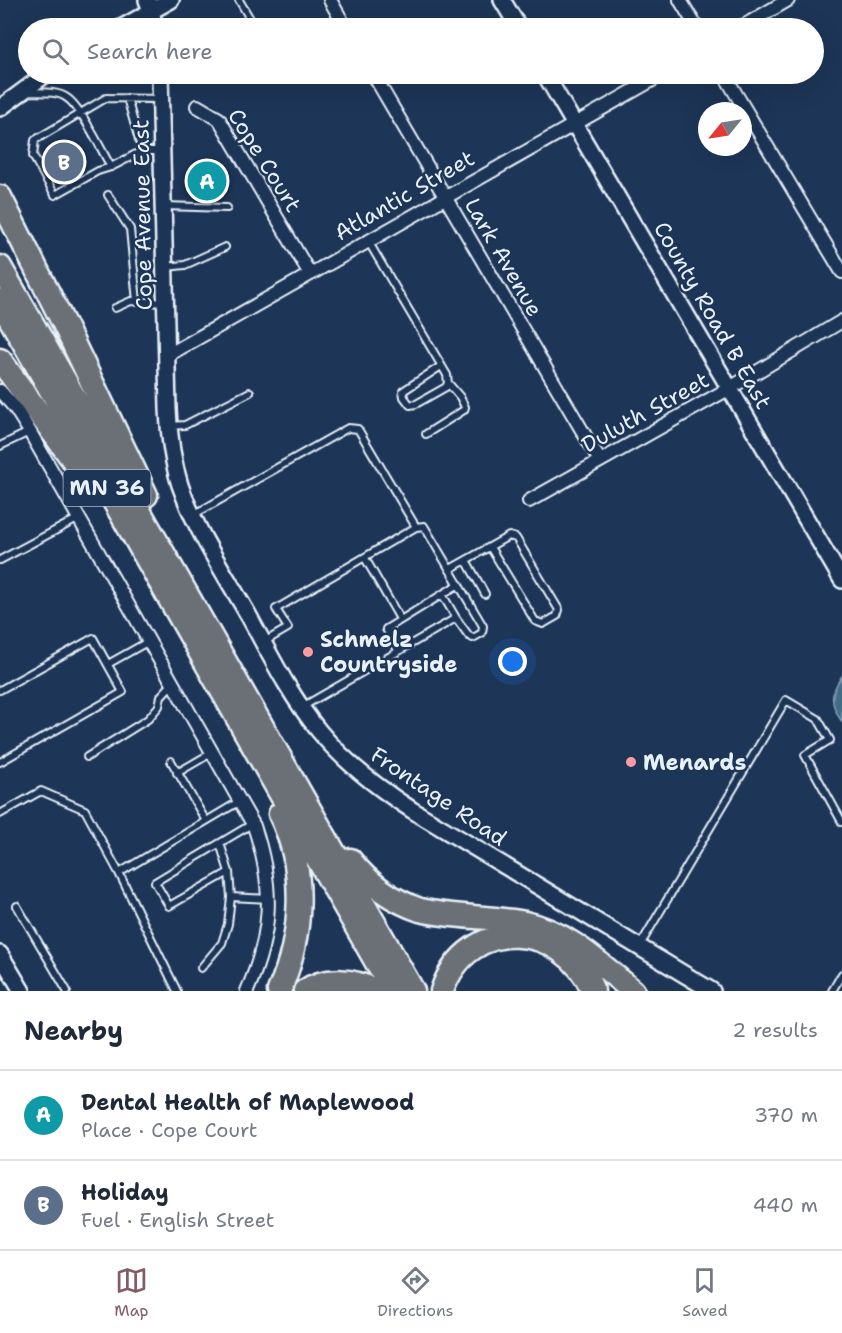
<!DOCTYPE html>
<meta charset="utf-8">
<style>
:root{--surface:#fff;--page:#f2f2f3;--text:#1f2937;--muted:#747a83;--line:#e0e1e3;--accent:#845c67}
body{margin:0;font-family:"Shantell Sans",sans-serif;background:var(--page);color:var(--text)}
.compass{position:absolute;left:698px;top:102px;width:54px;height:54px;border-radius:50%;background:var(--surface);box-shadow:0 6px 24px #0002;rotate:240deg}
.you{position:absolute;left:513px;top:662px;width:21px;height:21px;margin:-15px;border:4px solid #fff;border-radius:50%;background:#1a73e8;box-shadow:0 0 0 9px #1a73e833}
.badge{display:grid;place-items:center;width:39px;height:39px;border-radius:50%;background:var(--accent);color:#fff;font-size:20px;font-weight:700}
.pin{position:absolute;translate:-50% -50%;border:3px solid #fff;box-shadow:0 2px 6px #0006}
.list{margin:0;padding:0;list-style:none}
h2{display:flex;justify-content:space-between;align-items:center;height:78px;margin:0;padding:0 24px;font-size:26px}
h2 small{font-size:20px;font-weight:400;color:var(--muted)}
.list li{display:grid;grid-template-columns:39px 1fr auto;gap:18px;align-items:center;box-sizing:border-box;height:90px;padding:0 24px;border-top:2px solid var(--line)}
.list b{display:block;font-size:22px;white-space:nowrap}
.list p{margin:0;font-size:20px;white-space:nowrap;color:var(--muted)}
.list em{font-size:20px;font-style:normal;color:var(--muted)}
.icon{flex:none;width:33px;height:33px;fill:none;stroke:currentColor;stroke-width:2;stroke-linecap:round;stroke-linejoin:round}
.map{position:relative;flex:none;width:842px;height:991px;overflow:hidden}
.search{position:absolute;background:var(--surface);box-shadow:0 6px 24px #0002;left:18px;right:18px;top:18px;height:66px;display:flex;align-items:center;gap:15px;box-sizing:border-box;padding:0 21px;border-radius:33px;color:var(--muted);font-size:22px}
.sheet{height:258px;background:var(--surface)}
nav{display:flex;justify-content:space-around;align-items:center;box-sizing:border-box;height:84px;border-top:2px solid var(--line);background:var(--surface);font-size:16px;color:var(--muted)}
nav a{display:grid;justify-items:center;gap:3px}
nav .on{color:var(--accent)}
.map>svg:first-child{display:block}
</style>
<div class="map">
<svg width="842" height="991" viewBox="0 0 842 991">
<defs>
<pattern id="water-ripples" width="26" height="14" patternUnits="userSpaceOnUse" patternTransform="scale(1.5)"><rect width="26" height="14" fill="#416c87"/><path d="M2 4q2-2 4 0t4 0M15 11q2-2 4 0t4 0" fill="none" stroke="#5c8199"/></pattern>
</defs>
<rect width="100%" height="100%" fill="#1d3557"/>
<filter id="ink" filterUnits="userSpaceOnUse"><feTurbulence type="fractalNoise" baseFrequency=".0167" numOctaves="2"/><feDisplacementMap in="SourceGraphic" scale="12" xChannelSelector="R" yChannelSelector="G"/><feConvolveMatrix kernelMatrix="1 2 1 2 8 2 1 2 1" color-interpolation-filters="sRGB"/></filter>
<g filter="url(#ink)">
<!-- water -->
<path fill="url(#water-ripples)" stroke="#84a1b4" stroke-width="1.5" d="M842 676V722C830 704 829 694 842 676Z"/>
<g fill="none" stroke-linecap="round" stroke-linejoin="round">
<!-- service casing -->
<g stroke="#e8f1f8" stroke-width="10">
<path id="service" d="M239 0 253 24
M25 92C37 93 57 90 67 98 81 107 102 151 111 167L142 151H161
M127 98 142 151
M111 167 98 171 55 195 33 156 35 140 106 98 161 99
M108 195 130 229 137 302
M165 206 227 208
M368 241 447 375 448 383 446 387 416 404 410 405 404 397 403 391 441 366
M166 267 185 265 225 247
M115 308 131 301 166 303
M169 426 185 425 250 392
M426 434 464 410 465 407 460 397 448 383
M0 446 29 432
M193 515 348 428 358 429 416 527
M365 558 400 619
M0 560 79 518
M466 560 485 594
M450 569 509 536 516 538 559 610 557 616 543 624 535 621 490 547
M442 594 456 618
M264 642 288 628 276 609 416 527 424 526 483 626 482 633 473 638 469 636 456 618 302 707
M398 650 386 629 459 584
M108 664 149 641
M0 690 93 638 123 692 0 762
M87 757 148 719 159 706 161 696 173 683
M171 761 206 821
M177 773 213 752
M0 814 41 791 85 810 119 873
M252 824 220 843 229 872 231 897 268 899
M220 843 155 882 169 906 229 872
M17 906 67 991
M639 947 786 700 818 719 830 740 805 755 842 822
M201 968 222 943 228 924 231 897
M177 991 119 873 240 801
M832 991 842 974"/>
</g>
<!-- minor casing -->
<g stroke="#e8f1f8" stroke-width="16">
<path id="minor" d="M330 0 346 28
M680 0 697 28
M740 28 788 0
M373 74 600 461
M724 74 842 272
M197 106 219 119 310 274
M168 355 663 74
M0 391 15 408 27 427 254 826C274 886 273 932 247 991
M529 501 730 388 842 321"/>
</g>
<!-- tertiary casing -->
<g stroke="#e8f1f8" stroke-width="20">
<path id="tertiary" d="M147 0 151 11 155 28
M502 0 519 28
M121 28 171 0
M160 74 168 409C169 435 172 460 180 485 196 532 226 575 250 618 271 657 291 697 319 731 345 763 378 788 412 810L712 991
M545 74 842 580
M0 108 46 74
M0 954 22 991"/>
</g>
<!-- motorway casing -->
<g stroke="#e8f1f8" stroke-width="27">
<path id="motorway" d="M0 197 64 324 146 495
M0 267 413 991
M0 301 393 991
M0 360 84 475
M350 860C369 884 391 900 420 910 454 918 490 916 525 923 568 932 600 964 633 991
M279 991C303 936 307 869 280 814
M305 991C325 977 354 979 375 991
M442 991C468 914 564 921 593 991"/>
</g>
<!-- service -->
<use href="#service" stroke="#1d3557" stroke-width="6"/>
<!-- minor -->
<use href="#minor" stroke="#1d3557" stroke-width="12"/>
<!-- tertiary -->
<use href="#tertiary" stroke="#1d3557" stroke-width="15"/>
<!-- motorway -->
<use href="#motorway" stroke="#6a7074" stroke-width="22"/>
</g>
</g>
<!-- markers -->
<g fill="#ff9aa2" stroke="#1d3557" stroke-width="2">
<circle cx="308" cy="652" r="6"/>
<circle cx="631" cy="762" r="6"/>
</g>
<g text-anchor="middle" stroke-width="5" stroke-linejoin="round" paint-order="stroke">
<!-- shield labels -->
<rect fill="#1d3557" stroke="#abb9c8" stroke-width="1.5" x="63.5" y="470" width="87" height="36" rx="4.5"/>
<g font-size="21" font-weight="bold" fill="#e8f1f8">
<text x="107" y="495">MN 36</text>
</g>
<!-- street labels -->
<g font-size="22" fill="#e8f1f8" stroke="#1d3557">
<text transform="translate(265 160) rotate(58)" y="8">Cope Court</text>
<text transform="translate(404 195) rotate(-30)" y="8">Atlantic Street</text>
<text transform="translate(142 215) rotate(-91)" y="8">Cope Avenue East</text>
<text transform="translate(504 257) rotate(60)" y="8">Lark Avenue</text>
<text transform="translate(713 315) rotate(60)" y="8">County Road B East</text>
<text transform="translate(645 412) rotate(-29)" y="8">Duluth Street</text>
<text transform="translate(439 796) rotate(34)" y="8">Frontage Road</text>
</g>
<!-- poi labels -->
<g font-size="22" font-weight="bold" fill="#e8f1f8" stroke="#1d3557" text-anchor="start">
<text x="320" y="647">Schmelz<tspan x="320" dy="25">Countryside</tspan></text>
<text x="643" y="770">Menards</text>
</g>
</g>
</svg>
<svg class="compass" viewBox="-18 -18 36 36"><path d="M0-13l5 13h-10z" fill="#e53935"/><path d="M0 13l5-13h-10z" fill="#747a83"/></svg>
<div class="you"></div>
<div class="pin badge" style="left:207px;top:181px;background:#0f9aa8">A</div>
<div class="pin badge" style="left:64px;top:162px;background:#5c6f8a">B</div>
<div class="search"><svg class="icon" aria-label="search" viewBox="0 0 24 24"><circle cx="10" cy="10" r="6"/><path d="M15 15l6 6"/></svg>Search here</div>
</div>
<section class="sheet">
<h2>Nearby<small>2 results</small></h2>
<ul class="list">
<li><span class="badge" style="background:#0f9aa8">A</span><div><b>Dental Health of Maplewood</b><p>Place · Cope Court</p></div><em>370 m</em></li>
<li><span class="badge" style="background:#5c6f8a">B</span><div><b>Holiday</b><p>Fuel · English Street</p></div><em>440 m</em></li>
</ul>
</section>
<nav>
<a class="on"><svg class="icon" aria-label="map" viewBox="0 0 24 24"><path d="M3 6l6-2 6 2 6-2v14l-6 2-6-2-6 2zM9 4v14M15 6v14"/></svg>Map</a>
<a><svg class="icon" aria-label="directions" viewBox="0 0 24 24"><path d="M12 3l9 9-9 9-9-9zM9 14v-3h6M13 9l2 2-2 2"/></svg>Directions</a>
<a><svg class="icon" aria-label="saved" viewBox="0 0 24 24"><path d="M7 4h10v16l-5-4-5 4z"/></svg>Saved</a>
</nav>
